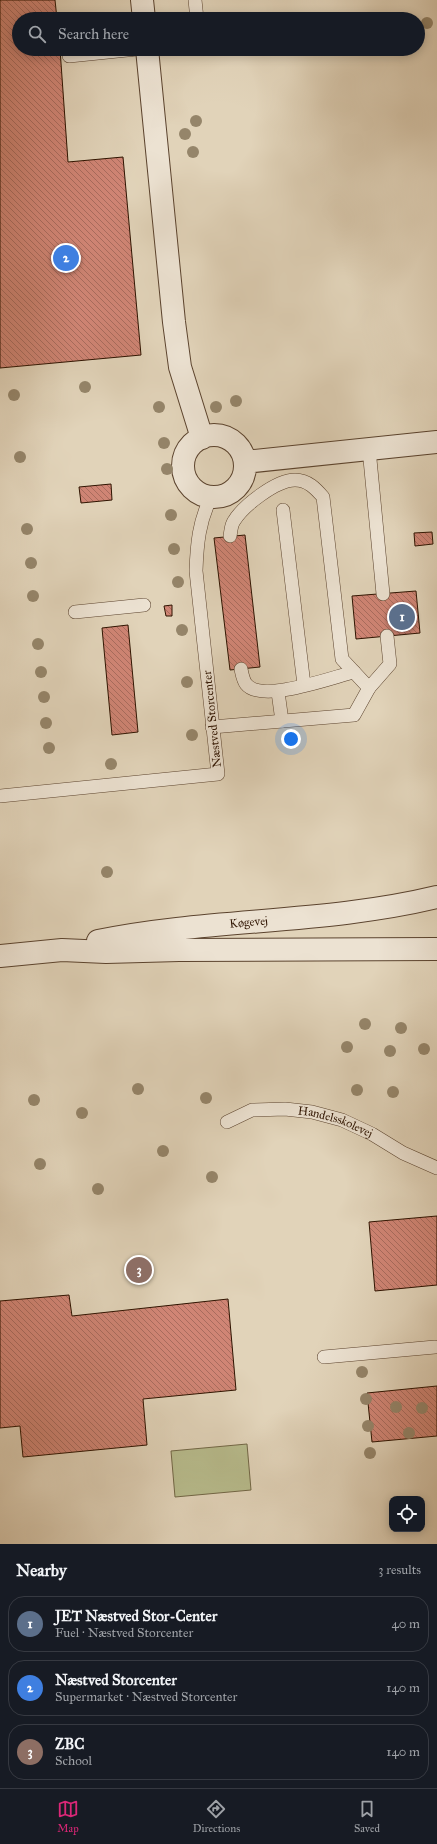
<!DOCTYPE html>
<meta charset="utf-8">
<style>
:root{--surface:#171b24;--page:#20242c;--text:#f1f3f6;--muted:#9ea1a6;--line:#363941;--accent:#db2777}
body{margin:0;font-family:"IM FELL Great Primer",serif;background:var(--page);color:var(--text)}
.controls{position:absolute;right:12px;bottom:12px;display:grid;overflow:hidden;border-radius:8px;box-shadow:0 2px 10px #0003}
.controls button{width:36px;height:36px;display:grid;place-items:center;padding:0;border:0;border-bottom:1px solid var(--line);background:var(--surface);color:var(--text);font:20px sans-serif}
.you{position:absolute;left:291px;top:739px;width:14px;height:14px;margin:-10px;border:3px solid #fff;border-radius:50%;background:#1a73e8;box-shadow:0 0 0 6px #1a73e833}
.badge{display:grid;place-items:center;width:26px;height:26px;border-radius:50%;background:var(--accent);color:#fff;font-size:13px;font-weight:700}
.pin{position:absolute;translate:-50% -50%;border:2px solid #fff;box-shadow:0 1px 4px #0006}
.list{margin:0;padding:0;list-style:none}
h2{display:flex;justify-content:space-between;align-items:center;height:52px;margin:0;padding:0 16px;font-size:17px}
h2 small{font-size:13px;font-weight:400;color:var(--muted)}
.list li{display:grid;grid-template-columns:26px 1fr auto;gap:12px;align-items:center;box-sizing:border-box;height:56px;margin:0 8px 8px;padding:0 8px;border:1px solid var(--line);border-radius:16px}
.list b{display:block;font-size:15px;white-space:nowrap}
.list p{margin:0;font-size:13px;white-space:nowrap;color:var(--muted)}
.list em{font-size:13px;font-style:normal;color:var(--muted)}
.icon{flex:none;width:22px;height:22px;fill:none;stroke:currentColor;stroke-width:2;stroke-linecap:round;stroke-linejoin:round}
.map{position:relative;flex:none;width:437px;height:1544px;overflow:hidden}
.search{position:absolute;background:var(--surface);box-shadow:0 2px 10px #0003;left:12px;right:12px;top:12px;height:44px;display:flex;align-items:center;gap:10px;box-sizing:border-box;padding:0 14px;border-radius:22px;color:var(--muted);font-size:15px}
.sheet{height:244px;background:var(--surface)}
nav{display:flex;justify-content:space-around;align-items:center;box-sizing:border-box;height:56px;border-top:1px solid var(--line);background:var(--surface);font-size:11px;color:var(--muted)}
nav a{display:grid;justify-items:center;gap:2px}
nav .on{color:var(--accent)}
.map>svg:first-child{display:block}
</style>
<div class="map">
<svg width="437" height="1544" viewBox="0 0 437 1544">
<defs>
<pattern id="building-back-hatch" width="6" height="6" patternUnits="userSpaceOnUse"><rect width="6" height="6" fill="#d08575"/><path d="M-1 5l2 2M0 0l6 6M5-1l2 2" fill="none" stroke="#a96c5e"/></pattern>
</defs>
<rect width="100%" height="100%" fill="#e1d3b9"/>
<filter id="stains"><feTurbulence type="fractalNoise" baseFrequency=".005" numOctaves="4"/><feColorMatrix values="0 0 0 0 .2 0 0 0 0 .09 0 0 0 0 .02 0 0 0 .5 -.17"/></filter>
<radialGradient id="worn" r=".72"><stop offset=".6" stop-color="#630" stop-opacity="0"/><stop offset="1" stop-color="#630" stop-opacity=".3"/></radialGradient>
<!-- green -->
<path fill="#b7bb8c" stroke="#726746" d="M247 1444 251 1490 175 1497 171 1451Z"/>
<!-- building -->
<path fill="url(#building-back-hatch)" stroke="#2e1300" d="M0 0H55L57 19H19V49H60L68 162 123 157 141 355 0 368Z
M111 484 112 500 81 503 79 487Z
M432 532 433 544 415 546 414 533Z
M245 535 260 667 230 670 214 538Z
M416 591 420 633 356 639 352 596Z
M172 605V616H166L164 606Z
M128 625 138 732 112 735 102 628Z
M437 1216V1285L375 1291 369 1222Z
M69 1295 72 1316 228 1299 236 1390 143 1399 147 1445 23 1457 20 1426 0 1428V1301Z
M437 1386V1436L372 1442 367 1393Z"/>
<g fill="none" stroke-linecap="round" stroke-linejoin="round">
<!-- service casing -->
<g stroke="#5b432e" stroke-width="14">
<g id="service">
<path d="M195 0 197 19"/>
<path d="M69 56 137 49"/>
<path d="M369 449 383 594"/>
<path d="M283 510 304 685"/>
<path d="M230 536C231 531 231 525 234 521 243 506 276 480 295 480 308 480 316 489 323 497L342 659 369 688"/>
<path d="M75 612 144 605"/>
<path d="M241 669C242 674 243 680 246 684 261 704 333 677 354 672"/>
<path d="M278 692 282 721"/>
<path d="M212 727 354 715 369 688 390 664 387 636"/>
<path d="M0 796 218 774 196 571C197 543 199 522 211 497"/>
<path id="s1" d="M227 1122 252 1110 285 1109 312 1112 342 1120 372 1134 403 1153 437 1168"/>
<path d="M324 1357 435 1347"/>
</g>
</g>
<!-- minor casing -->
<g stroke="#5b432e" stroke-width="24">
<path id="minor" d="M142 0 144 19
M147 49 174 322 180 367 202 438
M183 466a31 31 0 1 1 62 0a31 31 0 1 1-62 0Z
M245 462 437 442"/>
</g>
<!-- tertiary casing -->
<g stroke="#5b432e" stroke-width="24">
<g id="tertiary">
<path id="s2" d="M98 941C210 918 326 924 437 897"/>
<path d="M0 956 62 950 106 952 179 950 437 949"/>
</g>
</g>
<!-- service -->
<use href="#service" stroke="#ece2d2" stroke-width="13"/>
<!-- minor -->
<use href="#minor" stroke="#ece2d2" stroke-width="22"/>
<!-- tertiary -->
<use href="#tertiary" stroke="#ece2d2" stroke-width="22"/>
</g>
<!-- trees -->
<g fill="#95856a">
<circle cx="427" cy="23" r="6"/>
<circle cx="196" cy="121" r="6"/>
<circle cx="185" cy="134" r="6"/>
<circle cx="193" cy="152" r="6"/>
<circle cx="85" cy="387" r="6"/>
<circle cx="14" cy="395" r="6"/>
<circle cx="236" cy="401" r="6"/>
<circle cx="159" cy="407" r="6"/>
<circle cx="216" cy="407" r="6"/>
<circle cx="164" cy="443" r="6"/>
<circle cx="20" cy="457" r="6"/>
<circle cx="167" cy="469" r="6"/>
<circle cx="171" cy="515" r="6"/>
<circle cx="27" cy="529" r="6"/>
<circle cx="174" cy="549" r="6"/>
<circle cx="31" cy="563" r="6"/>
<circle cx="178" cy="582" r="6"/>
<circle cx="33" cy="596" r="6"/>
<circle cx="182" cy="630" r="6"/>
<circle cx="38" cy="644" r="6"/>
<circle cx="41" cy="672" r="6"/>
<circle cx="187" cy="682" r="6"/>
<circle cx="44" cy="697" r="6"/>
<circle cx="46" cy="723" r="6"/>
<circle cx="192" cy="735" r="6"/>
<circle cx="49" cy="748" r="6"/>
<circle cx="111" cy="764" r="6"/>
<circle cx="107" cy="872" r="6"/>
<circle cx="365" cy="1024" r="6"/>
<circle cx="401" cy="1028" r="6"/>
<circle cx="347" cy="1047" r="6"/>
<circle cx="424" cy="1049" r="6"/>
<circle cx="390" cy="1051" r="6"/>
<circle cx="138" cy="1089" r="6"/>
<circle cx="357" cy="1090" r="6"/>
<circle cx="393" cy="1092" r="6"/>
<circle cx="206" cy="1098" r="6"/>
<circle cx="34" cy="1100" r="6"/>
<circle cx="82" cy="1113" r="6"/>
<circle cx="163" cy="1151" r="6"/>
<circle cx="40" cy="1164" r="6"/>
<circle cx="212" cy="1177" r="6"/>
<circle cx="98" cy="1189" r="6"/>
<circle cx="362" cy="1372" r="6"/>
<circle cx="366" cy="1399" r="6"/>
<circle cx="396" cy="1407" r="6"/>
<circle cx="422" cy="1408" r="6"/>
<circle cx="368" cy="1426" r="6"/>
<circle cx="409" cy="1433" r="6"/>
<circle cx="370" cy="1453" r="6"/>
</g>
<g text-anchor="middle" stroke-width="3" stroke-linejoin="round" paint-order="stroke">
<!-- street labels -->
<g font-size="12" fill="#2e1300" stroke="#ece2d2">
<text transform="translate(212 719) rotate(-96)" y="4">Næstved Storcenter</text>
<text dy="4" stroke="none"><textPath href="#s2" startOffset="152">Køgevej</textPath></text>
<text dy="4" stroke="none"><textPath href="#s1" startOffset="113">Handelsskolevej</textPath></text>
</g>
</g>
<rect width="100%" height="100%" filter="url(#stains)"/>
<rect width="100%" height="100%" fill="url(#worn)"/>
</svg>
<div class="controls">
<button><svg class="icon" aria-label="locate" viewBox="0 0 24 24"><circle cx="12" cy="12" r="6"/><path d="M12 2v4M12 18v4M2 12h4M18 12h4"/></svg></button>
</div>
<div class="you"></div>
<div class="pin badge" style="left:402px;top:617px;background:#5c6f8a">1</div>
<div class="pin badge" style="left:66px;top:258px;background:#3f7fe0">2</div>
<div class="pin badge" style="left:139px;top:1270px;background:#8d6e63">3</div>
<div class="search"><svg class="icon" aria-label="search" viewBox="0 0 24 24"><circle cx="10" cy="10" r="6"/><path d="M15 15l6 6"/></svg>Search here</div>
</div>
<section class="sheet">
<h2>Nearby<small>3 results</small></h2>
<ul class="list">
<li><span class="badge" style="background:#5c6f8a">1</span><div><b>JET Næstved Stor-Center</b><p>Fuel · Næstved Storcenter</p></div><em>40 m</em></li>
<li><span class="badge" style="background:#3f7fe0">2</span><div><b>Næstved Storcenter</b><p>Supermarket · Næstved Storcenter</p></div><em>140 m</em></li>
<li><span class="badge" style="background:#8d6e63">3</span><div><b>ZBC</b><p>School</p></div><em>140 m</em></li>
</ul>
</section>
<nav>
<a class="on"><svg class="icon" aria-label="map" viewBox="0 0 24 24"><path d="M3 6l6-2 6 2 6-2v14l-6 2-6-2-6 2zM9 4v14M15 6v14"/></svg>Map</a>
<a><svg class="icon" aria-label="directions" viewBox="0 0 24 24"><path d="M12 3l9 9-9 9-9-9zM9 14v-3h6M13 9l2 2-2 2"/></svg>Directions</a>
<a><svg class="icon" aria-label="saved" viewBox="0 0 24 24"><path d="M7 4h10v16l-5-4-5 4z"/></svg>Saved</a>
</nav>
